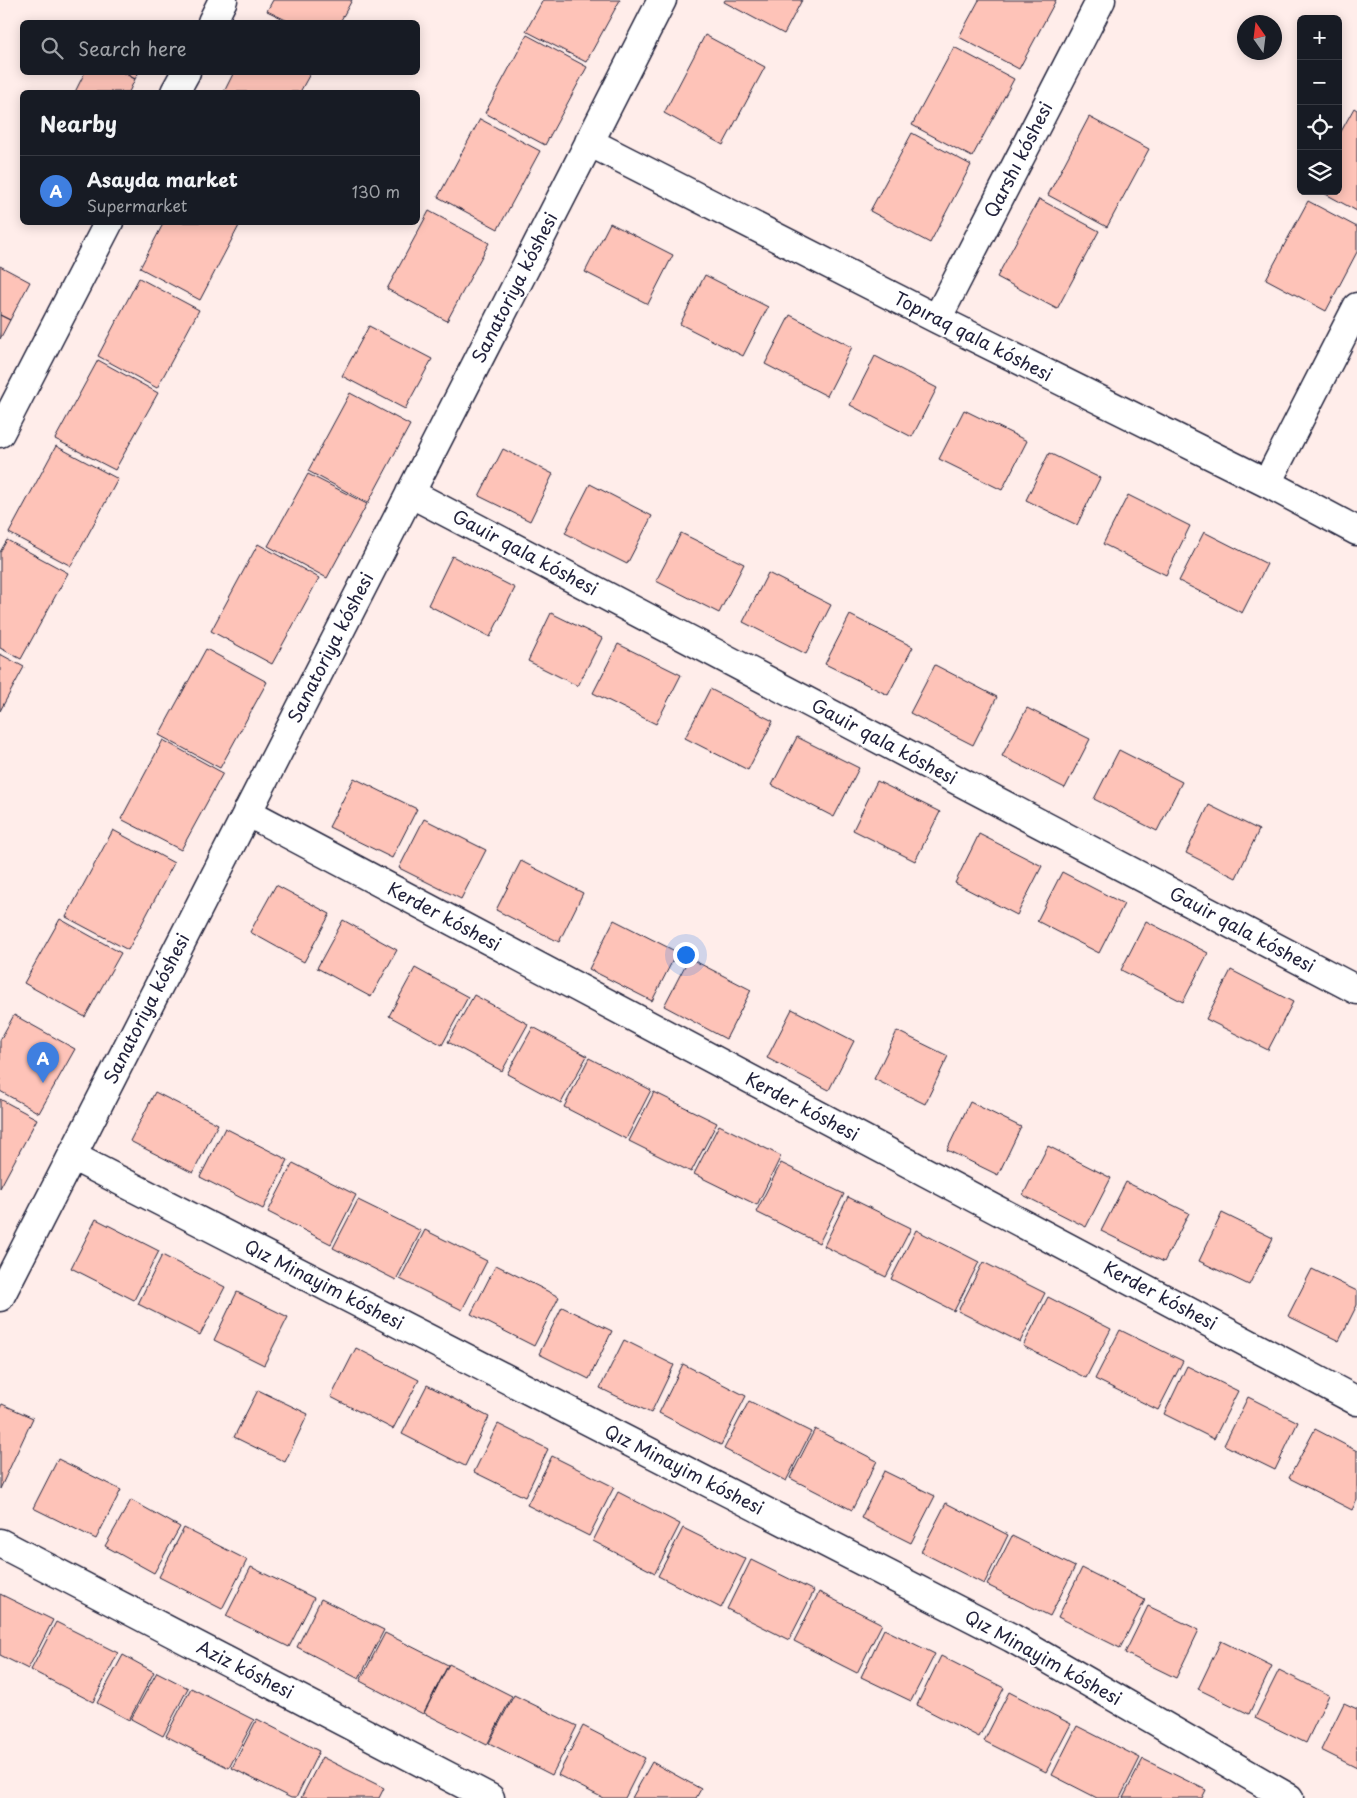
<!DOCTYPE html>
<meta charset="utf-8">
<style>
:root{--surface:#171b24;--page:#242831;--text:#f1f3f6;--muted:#9ea1a6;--line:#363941;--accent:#d1495b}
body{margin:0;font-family:"Playpen Sans",sans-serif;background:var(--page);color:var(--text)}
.controls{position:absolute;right:15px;top:15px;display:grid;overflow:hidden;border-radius:8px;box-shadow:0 2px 12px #0003}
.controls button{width:45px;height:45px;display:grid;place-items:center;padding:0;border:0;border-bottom:1px solid var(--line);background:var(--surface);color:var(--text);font:25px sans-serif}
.compass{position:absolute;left:1237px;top:15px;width:45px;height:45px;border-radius:50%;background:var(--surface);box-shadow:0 2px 12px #0003;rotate:346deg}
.you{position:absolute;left:685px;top:954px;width:18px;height:18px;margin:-12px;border:4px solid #fff;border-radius:50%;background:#1a73e8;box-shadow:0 0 0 8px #1a73e833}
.badge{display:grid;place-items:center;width:32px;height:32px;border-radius:50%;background:var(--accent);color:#fff;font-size:16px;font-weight:700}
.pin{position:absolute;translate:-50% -41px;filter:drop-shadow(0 1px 2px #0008)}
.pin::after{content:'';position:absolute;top:26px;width:18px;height:15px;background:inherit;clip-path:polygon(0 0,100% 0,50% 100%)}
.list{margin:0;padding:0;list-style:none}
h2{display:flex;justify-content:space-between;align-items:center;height:65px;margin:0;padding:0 20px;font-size:21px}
h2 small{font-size:16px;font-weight:400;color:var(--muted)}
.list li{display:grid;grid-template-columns:32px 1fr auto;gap:15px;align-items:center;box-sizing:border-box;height:70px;padding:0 20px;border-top:1px solid var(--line)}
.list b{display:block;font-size:19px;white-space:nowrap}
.list p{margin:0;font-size:16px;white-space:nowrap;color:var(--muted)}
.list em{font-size:16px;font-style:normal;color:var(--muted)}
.icon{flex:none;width:28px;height:28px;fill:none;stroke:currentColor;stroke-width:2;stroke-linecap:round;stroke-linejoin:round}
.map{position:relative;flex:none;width:1357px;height:1798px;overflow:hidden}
.search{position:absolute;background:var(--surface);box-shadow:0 2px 12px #0003;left:20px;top:20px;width:400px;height:55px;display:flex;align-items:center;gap:12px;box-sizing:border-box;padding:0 18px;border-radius:8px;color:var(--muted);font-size:19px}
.panel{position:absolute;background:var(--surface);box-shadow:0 2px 12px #0003;left:20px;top:90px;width:400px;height:135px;border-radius:8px}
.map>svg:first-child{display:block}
</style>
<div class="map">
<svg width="1357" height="1798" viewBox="0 0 1357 1798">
<rect width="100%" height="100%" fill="#ffedea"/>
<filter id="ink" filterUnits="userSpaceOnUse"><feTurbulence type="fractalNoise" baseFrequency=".02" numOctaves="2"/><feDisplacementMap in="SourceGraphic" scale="10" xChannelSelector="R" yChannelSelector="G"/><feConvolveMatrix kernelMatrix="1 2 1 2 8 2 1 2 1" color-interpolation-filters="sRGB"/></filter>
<g filter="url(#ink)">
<!-- building -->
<path fill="#fec3b8" stroke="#22223b" d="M273 0H352L340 22H290L267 11Z
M543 0H620L586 62 526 31Z
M725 0H802L784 34 724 2Z
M979 0H1056L1019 69 959 37Z
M527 35 587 67 545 145 485 113Z
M705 35 765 67 723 145 664 113Z
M954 47 1014 79 972 157 912 125Z
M85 72H122L135 79 129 92H75Z
M122 72H139L135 79Z
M234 72H311L300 92H224Z
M1354 108 1357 110V211L1320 191H1338V137Z
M1089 117 1149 149 1107 227 1048 195Z
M480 119 540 151 498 229 438 197Z
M912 133 971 165 930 243 870 211Z
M1039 199 1099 231 1057 309 997 277Z
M1308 201 1357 227V252L1326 311 1266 279Z
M429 211 489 243 447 321 387 289Z
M164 222H241L200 300 140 268Z
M610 223 673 255 648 304 585 272Z
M0 266 30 282 10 320 0 315Z
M705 275 768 307 743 356 680 324Z
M139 278 199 310 157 388 98 356Z
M0 315 10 320 0 339Z
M790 315 852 347 827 396 765 364Z
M369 326 432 359 405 409 342 376Z
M875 356 937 388 912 437 850 405Z
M98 360 158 393 115 470 55 439Z
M350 393 410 425 368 503 308 471Z
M964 410 1027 441 1002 490 939 459Z
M56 446 118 479 71 566 9 533Z
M503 449 553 474 530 521 479 496Z
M1049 453 1100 478 1077 525 1026 500Z
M308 474 367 504 327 578 268 546Z
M590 484 652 516 627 564 565 533Z
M1128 495 1190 526 1166 575 1103 544Z
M1204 532 1267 564 1242 613 1179 581Z
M681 533 744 564 719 613 656 581Z
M7 540 68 573 21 659 0 648V552Z
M258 544 319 578 272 664 211 631Z
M452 556 515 588 490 637 428 605Z
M768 573 831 605 806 654 743 622Z
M551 613 602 638 578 686 528 661Z
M850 615 913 647 888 695 825 664Z
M618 644 681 675 656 724 593 693Z
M206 649 267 682 220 768 159 735Z
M0 654 24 667 0 711Z
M935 665 997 697 973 745 910 713Z
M710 689 773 721 748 770 685 738Z
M1027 708 1090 739 1065 788 1002 756Z
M797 737 859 768 834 817 772 785Z
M163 740 223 773 181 850 121 819Z
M1119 750 1182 782 1157 831 1094 799Z
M354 778 417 809 392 858 329 827Z
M877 781 940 812 915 861 853 830Z
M1209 805 1259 830 1236 878 1186 853Z
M424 819 486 850 461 899 399 868Z
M113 830 174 863 128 950 66 917Z
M979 834 1042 866 1017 915 955 883Z
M521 861 583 893 559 942 496 910Z
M1062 872 1124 904 1099 953 1037 921Z
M276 885 330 914 304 962 250 932Z
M60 919 121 953 85 1017 24 983Z
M343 920 397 950 371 997 317 968Z
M614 920 677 952 652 1001 589 969Z
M1146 921 1208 953 1183 1002 1121 970Z
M689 958 751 990 726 1039 664 1006Z
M415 968 468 997 442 1045 389 1016Z
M1231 970 1293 1002 1268 1050 1206 1019Z
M474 995 528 1024 502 1071 448 1042Z
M792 1009 854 1041 829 1090 767 1058Z
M14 1015 75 1049 39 1113 0 1091V1040Z
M533 1027 587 1056 561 1103 507 1074Z
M897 1031 948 1056 925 1104 874 1079Z
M589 1058 651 1090 626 1139 564 1107Z
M155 1092 218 1124 193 1173 130 1141Z
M654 1092 717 1123 691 1172 629 1141Z
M0 1099 37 1119 0 1188Z
M970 1102 1021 1127 998 1175 947 1150Z
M719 1125 781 1156 757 1205 694 1174Z
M225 1128 288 1160 263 1209 200 1177Z
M1048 1146 1111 1178 1086 1227 1023 1195Z
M293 1163 356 1195 331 1244 268 1212Z
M781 1163 844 1194 819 1243 756 1212Z
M1126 1182 1189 1213 1164 1262 1101 1231Z
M848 1197 911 1228 886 1277 824 1246Z
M358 1200 421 1231 396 1280 333 1248Z
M1222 1213 1273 1238 1249 1285 1199 1261Z
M96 1219 159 1251 134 1300 71 1268Z
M425 1230 487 1261 462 1310 400 1279Z
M916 1230 979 1262 954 1311 891 1279Z
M162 1255 225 1287 200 1335 138 1304Z
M983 1262 1045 1293 1020 1342 958 1311Z
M496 1265 559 1297 534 1346 471 1314Z
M1312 1269 1357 1291V1305L1339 1341 1288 1316Z
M237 1292 288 1317 264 1365 214 1340Z
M1048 1297 1111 1329 1086 1378 1023 1346Z
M562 1307 612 1331 589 1379 539 1354Z
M1120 1330 1183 1361 1158 1410 1095 1379Z
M624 1340 674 1365 651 1413 600 1388Z
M356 1348 419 1380 393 1429 331 1397Z
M683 1364 746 1396 721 1445 659 1413Z
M1187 1366 1238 1391 1214 1439 1164 1414Z
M427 1385 489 1417 465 1466 402 1434Z
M258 1390 308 1414 285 1462 234 1437Z
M1248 1397 1298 1422 1275 1470 1224 1445Z
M749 1401 811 1432 786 1481 724 1449Z
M2 1404 33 1418 0 1489V1408Z
M498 1424 548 1449 525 1497 474 1472Z
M815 1429 877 1461 852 1510 790 1478Z
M1315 1429 1357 1451V1500L1352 1510 1289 1478Z
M552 1456 614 1487 589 1536 527 1505Z
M58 1459 121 1490 96 1539 33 1508Z
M884 1471 935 1496 911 1543 861 1518Z
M618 1492 680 1524 655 1573 593 1541Z
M131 1500 180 1527 154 1573 105 1546Z
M946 1503 1008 1535 984 1584 921 1552Z
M184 1528 247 1560 222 1609 159 1577Z
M683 1528 746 1559 721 1608 658 1576Z
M1012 1536 1075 1567 1050 1616 987 1585Z
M751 1560 814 1591 789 1640 727 1609Z
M251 1567 314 1598 289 1647 226 1616Z
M1082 1568 1145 1600 1120 1648 1058 1617Z
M819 1592 882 1624 857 1673 794 1641Z
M0 1594 53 1620 28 1669 0 1655Z
M321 1599 384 1630 359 1679 297 1647Z
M1148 1606 1199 1630 1176 1678 1125 1653Z
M56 1622 118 1653 93 1702 31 1670Z
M884 1629 935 1654 911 1701 861 1677Z
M385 1633 448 1665 423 1714 360 1681Z
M1221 1641 1272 1666 1249 1714 1198 1689Z
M123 1655 154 1672 129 1720 97 1703Z
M941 1656 1004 1688 979 1737 917 1705Z
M449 1664 512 1696 487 1745 424 1713Z
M1279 1670 1329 1695 1306 1743 1255 1718Z
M157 1672 188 1688 163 1736 131 1719Z
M191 1688 254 1720 229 1768 166 1736Z
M1009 1692 1071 1724 1046 1772 984 1741Z
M514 1695 577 1726 552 1775 489 1743Z
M1344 1703 1357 1709V1768L1321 1750Z
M257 1719 319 1751 296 1798H291L232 1768Z
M583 1726 645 1758 625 1798H603L558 1775Z
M1077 1726 1140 1758 1120 1798H1097L1052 1775Z
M322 1757 384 1788 379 1798H301Z
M1143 1759 1206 1790 1202 1798H1123Z
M652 1762 701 1789 696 1798H632Z"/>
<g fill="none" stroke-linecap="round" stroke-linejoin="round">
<!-- street casing -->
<g stroke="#22223b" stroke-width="31">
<path id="street" d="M212 22 223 0
M175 92 186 72
M589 142 937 319 1267 483 1357 531
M937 319 1101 0
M0 433 109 222
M1267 483 1357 307
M410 493 1357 990
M247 812 1357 1401
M72 1156 1012 1638 1289 1798
M0 1297 662 0
M0 1543 490 1798"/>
</g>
<!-- street -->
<use href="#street" stroke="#fff" stroke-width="28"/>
</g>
</g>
<g text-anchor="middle" stroke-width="4" stroke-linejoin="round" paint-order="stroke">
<!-- street labels -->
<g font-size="18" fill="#22223b" stroke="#fff">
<text transform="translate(1019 160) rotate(-63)" y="6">Qarshı kóshesi</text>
<text transform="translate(515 288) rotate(-63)" y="6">Sanatoriya kóshesi</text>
<text transform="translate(973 337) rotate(27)" y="6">Topıraq qala kóshesi</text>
<text transform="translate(525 553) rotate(28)" y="6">Gauir qala kóshesi</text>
<text transform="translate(331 648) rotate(-63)" y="6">Sanatoriya kóshesi</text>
<text transform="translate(884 742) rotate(28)" y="6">Gauir qala kóshesi</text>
<text transform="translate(444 917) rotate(28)" y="6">Kerder kóshesi</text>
<text transform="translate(1242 930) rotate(28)" y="6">Gauir qala kóshesi</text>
<text transform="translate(147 1009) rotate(-63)" y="6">Sanatoriya kóshesi</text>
<text transform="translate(802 1107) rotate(28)" y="6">Kerder kóshesi</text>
<text transform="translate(324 1285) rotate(27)" y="6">Qız Minayim kóshesi</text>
<text transform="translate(1160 1296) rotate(28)" y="6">Kerder kóshesi</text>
<text transform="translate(684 1470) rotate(27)" y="6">Qız Minayim kóshesi</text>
<text transform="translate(1043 1658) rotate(29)" y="6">Qız Minayim kóshesi</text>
<text transform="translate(245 1670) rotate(27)" y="6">Aziz kóshesi</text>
</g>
</g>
</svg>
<div class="controls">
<button>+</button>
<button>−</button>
<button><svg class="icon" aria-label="locate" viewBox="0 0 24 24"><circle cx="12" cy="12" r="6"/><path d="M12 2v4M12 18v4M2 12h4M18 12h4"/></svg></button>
<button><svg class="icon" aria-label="layers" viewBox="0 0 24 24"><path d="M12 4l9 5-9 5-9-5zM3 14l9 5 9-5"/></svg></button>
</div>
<svg class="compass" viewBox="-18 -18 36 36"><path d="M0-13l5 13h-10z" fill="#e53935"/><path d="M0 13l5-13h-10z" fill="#9ea1a6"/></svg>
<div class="you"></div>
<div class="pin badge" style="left:43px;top:1083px;background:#3f7fe0">A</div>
<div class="search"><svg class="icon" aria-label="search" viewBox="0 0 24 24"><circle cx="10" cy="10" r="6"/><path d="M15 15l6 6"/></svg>Search here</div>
<section class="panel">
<h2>Nearby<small></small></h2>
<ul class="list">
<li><span class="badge" style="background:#3f7fe0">A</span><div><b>Asayda market</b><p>Supermarket</p></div><em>130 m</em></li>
</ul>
</section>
</div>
